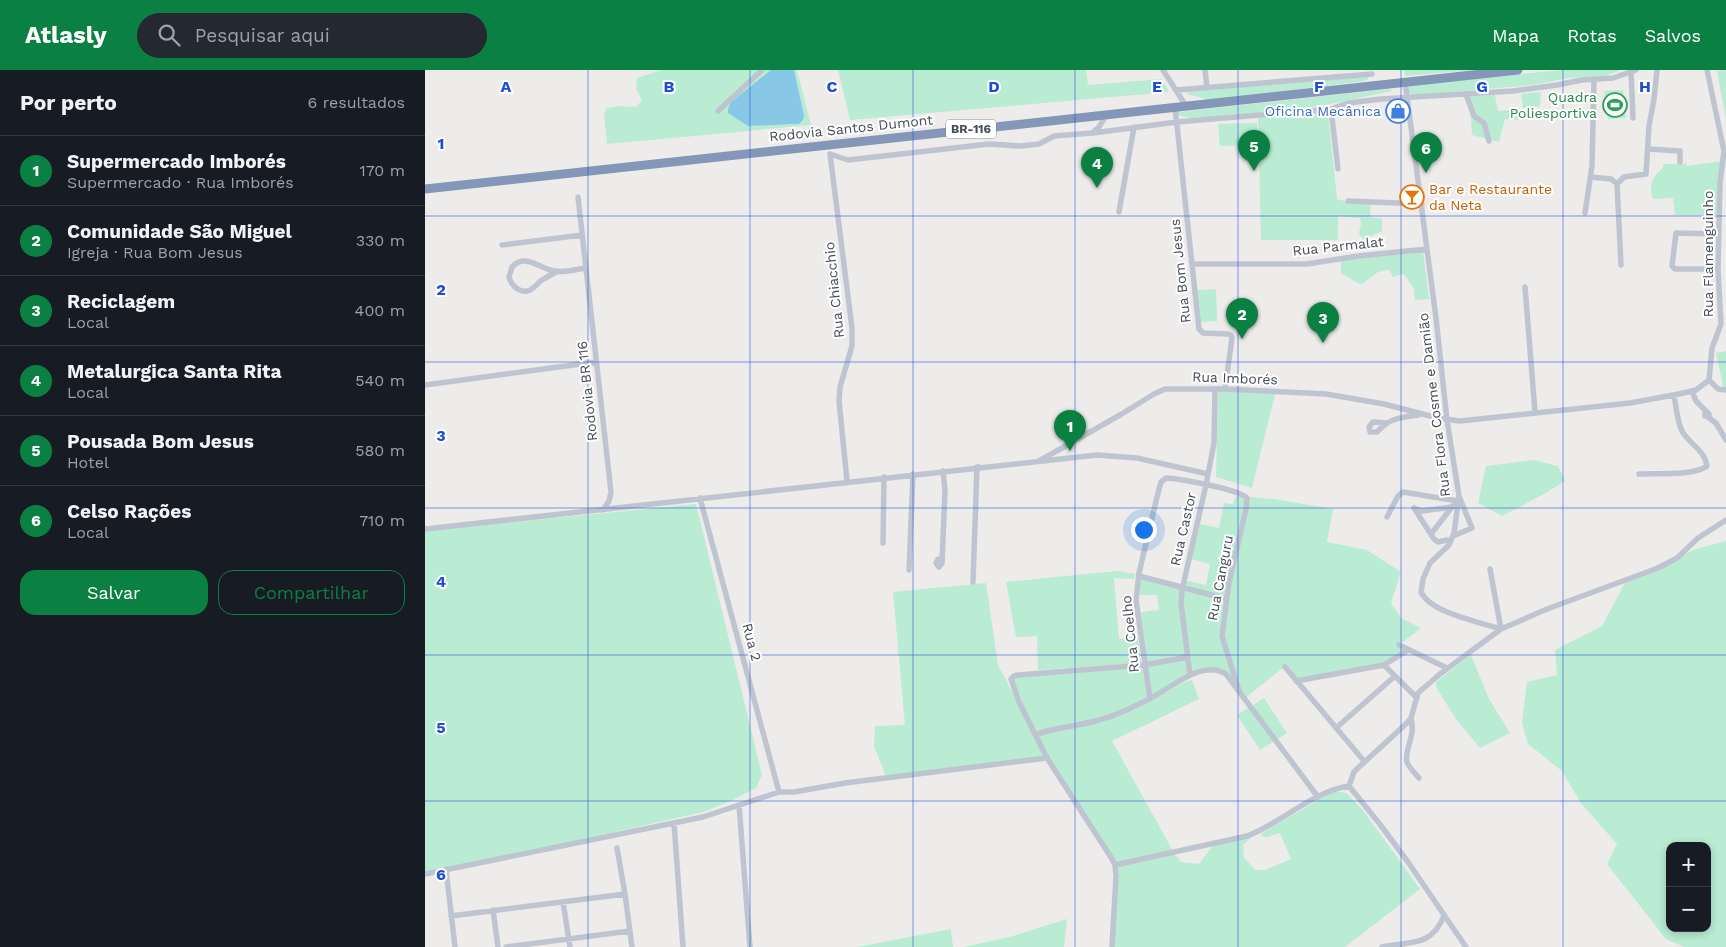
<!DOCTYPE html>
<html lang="pt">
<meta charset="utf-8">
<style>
:root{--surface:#171b24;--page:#242831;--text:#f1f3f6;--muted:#9ea1a6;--line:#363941;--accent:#0b8043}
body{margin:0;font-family:"Work Sans",sans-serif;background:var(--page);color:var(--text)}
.controls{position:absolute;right:15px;bottom:15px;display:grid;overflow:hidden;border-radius:10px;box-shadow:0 2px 8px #0003}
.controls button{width:45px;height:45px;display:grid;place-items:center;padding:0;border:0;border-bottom:1px solid var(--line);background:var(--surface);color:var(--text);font:25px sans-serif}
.you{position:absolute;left:718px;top:459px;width:18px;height:18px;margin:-12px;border:4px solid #fff;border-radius:50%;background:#1a73e8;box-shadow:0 0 0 8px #1a73e833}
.badge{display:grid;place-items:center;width:32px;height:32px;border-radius:50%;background:var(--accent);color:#fff;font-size:16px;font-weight:700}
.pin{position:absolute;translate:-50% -41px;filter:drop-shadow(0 1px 2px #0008)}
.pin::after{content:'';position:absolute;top:26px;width:18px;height:15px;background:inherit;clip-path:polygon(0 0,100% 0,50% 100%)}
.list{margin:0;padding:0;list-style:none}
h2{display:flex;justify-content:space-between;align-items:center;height:65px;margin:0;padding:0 20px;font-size:21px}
h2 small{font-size:16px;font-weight:400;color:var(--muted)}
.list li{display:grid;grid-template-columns:32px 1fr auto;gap:15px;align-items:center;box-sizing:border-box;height:70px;padding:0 20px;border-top:1px solid var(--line)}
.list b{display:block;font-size:19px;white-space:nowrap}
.list p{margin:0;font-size:16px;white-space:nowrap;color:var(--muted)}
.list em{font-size:16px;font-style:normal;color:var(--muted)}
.actions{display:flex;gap:10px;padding:15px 20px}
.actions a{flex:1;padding:11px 0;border:1px solid var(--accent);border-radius:15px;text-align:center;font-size:18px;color:var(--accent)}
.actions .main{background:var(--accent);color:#fff}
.icon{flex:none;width:28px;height:28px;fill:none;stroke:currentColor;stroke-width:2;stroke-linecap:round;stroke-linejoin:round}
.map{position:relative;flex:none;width:1301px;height:877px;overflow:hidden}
header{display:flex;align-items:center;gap:30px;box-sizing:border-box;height:70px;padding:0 25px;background:var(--accent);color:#fff}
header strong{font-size:24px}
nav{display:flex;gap:28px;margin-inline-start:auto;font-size:18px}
.search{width:350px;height:45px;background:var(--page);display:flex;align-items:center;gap:12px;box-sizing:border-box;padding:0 18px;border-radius:28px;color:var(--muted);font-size:19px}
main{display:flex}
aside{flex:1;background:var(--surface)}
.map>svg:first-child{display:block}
</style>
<header>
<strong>Atlasly</strong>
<div class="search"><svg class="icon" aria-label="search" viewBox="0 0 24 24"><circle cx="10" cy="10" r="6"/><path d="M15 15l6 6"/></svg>Pesquisar aqui</div>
<nav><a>Mapa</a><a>Rotas</a><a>Salvos</a></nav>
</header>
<main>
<aside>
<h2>Por perto<small>6 resultados</small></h2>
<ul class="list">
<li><span class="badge">1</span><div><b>Supermercado Imborés</b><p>Supermercado · Rua Imborés</p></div><em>170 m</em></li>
<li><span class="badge">2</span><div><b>Comunidade São Miguel</b><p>Igreja · Rua Bom Jesus</p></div><em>330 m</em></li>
<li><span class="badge">3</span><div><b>Reciclagem</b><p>Local</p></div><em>400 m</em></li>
<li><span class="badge">4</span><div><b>Metalurgica Santa Rita</b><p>Local</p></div><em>540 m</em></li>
<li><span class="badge">5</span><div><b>Pousada Bom Jesus</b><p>Hotel</p></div><em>580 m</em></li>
<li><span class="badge">6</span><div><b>Celso Rações</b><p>Local</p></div><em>710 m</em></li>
</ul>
<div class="actions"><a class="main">Salvar</a><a>Compartilhar</a></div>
</aside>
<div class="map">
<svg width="1301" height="877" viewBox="0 0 1301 877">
<rect width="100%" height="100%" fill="#eeebeb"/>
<!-- green -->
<path fill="#baebd3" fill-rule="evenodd" d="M236 0H372L386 55 182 74 179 44 182 38 195 36 211 37 217 30 211 19 212 8Z
M413 0H661L663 15 737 9 744 22 425 50Z
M979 0H1051L980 6Z
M1136 0H1196L1180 6 1144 8 1108 15 993 25 982 23 981 16Z
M1301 0V49L1292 1Z
M943 6V9L940 11 785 30 762 24V21Z
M964 19 967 21 895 36 794 47 765 48 753 45V42Z
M1198 20 1201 48 1183 49 1179 21Z
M1116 22 1115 36 1098 38 1096 24Z
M1070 25 1073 41 1092 39 1093 50 1080 49 1074 72 1047 65 1045 26Z
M903 42 912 129 923 132 946 133 945 147 957 149V161L938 170 934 163 936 154 935 148 913 146V170H836L833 48Z
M832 53V75L795 76 793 54Z
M1297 91 1292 145H1250L1248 128 1228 129C1223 116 1227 107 1238 98V94H1261L1262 96Z
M998 181 1004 229 990 230 989 219 980 205 976 204 968 207 964 200 953 202 937 214 933 213 916 203V190Z
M791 219 792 251 774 252 772 220Z
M1301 281V319L1299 320 1291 283Z
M793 321 850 324 827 418 791 407Z
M1109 390 1133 396 1140 411 1119 424 1077 446 1053 433 1061 396Z
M811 426 849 429 908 439 902 472 942 480 976 502 966 533 976 548 996 558 974 575 983 580 957 596 871 611 859 597 819 629 801 604 780 599 677 652 728 630 759 612 767 610 774 629 687 671 749 783 756 792 774 794 788 775 827 767 818 775 819 788 831 800H840L866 789 855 763 842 767 836 766 837 763 907 722H916L922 724 937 739 995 819 920 877H688L692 797 622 688 462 709 449 676 450 656 480 655 468 522 561 513 573 595 616 677 587 607 721 593 716 542 734 540 732 525H712L714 506 757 517 759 510 781 515 785 494 766 489 775 454 794 458 799 433 808 434Z
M271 434 337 705 331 718 308 730 278 742 0 805V461Z
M1301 471V877H1259L1241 869 1182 794 1192 774 1156 733 1137 701 1103 674 1097 653 1102 612 1132 605 1130 580 1177 556 1201 511 1271 479ZM1245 776H1282V858H1245Z
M691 501 710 504 709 509 689 508 694 569 713 566 716 593 613 600 612 566 591 567 581 512Z
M1046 585 1064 629 1085 663 1055 678 1031 649 1011 617V612Z
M839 628 862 663 835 680 812 645Z
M642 849 639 877H538L585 867Z
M526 859 528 877H432Z"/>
<!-- water -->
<path fill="#89c7e6" d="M346 0H369L379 45 378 50 374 54H368L323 56 303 43V39L306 32Z"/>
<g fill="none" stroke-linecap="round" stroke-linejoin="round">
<!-- minor -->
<path stroke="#bfc5d0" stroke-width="5.5" d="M738 0 761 36
M780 0 782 18
M1206 2 1208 48
M980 11 1011 248 1022 350 1034 426 1029 463 1024 475 1005 493 998 509 996 522C1006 543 1054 552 1076 559L1015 604 993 623 986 648 982 653 934 697 929 702 924 716 954 753 983 792 1041 877
M751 20 947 4
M1041 24 1049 46 1059 53 1064 71
M750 37 774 259 778 263 803 264 806 265 807 268 800 319
M906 39 913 99
M293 41 337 0
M668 63 752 52 906 39 923 33 956 29 1088 21 1132 15 1157 10 1188 8 1211 0
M1223 79 1255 81V92
M1166 107 1186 109 1192 114 1196 195
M1192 114 1199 107 1221 104 1224 56 1229 29 1232 0
M153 127 186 422 184 431 178 440
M923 131 997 134
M694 142 709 57
M1160 143 1167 96 1169 10
M77 175 157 165
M767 194H882L933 186 1002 179
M1293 199H1250L1247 196 1251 163 1294 164
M131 202C127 204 122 207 117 210 114 212 112 215 108 218 99 226 87 218 84 207L87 197C101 182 114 199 130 201 139 203 152 199 161 198
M1100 217 1110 342
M1284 310 1293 319 1301 320
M0 315 171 292
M1267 321 1271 331 1284 344V346H1280V342
M1283 347 1291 353 1301 370
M961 353 948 352 944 357 945 362H952C965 348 974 348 993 345
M614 391 695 345 729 324 740 319H800L901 324 959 334 1013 348 1035 351 1205 333 1254 324 1271 320 1284 310 1287 278 1296 254 1293 199 1295 113 1299 81 1282 0
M1214 404C1231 403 1269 406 1282 396 1280 380 1263 373 1257 361 1252 351 1251 336 1249 325
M422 411 414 331 415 317 427 276V258L405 84 423 90 564 74 595 76 614 74 629 66 667 63 674 57 682 44
M275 428 354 722
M989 438 1009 469 1013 472 1022 470
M989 438 997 441 1027 437 1033 431
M962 447 973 426 978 422 1033 431
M0 459 672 385 712 388 783 404
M1006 464 1027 437
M1028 466 1047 458 1034 426
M458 473 459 407
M516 489H513L511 493 514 497 517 493 520 420 518 401
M1065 499 1076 559 1122 539 1233 498 1252 488 1273 468 1301 450
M484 500 488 404
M714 506 802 529
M548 512 552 397H554
M974 575 1022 598
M959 595 992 628
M860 597 939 691
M765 605 756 533 757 520 781 415 789 373 790 319
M871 611 959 595 983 580
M725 629 711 530 714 503 732 427 736 412 741 408C756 409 813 419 822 428L821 439 804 513 797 566 814 621
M986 648C991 667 979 679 982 692 984 698 990 703 994 708
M911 658 970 606
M610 665C630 657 650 657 670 651 689 647 708 637 726 628 748 617 777 589 801 604L893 727
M314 735 325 877
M249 753 258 877
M192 778 200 824 207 877
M690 795 822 766C857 753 888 721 924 716
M21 799 30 877
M0 804 278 747 354 722H369L420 713 622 688
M138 832 145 877
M68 840 73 877
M26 846 200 824
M81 877 205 861
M687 877 691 806 690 795 687 789 622 688 594 632 586 609 589 606 593 605 719 595 763 587
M957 877C987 871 1006 877 1019 846"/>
<!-- highway -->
<path stroke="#8497b8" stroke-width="9" d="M0 119 1093 0"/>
</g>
<!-- grid -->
<path fill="none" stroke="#1d4ed8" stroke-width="1" stroke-opacity="0.55" d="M163 0V877M325 0V877M488 0V877M650 0V877M813 0V877M976 0V877M1138 0V877M0 146H1301M0 292H1301M0 438H1301M0 585H1301M0 731H1301"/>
<!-- icons -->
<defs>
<g id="stadium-ring" transform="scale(1.25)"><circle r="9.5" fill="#fff" stroke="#2e9e5b" stroke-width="1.5"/><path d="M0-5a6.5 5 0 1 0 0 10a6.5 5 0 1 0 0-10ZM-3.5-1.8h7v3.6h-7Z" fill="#2e9e5b"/></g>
<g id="shop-ring" transform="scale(1.25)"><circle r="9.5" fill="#fff" stroke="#3f7fe0" stroke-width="1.5"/><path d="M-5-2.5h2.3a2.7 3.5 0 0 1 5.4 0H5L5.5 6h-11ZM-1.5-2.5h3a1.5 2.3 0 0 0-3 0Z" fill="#3f7fe0"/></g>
<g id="bar-ring" transform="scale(1.25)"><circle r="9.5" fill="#fff" stroke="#e8710a" stroke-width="1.5"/><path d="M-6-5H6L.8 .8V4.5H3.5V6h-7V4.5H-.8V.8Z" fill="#e8710a"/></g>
</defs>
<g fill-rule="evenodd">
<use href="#stadium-ring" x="1190" y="35"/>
<use href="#shop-ring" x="973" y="41"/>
<use href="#bar-ring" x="987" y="127"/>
</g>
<g text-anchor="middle" stroke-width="4" stroke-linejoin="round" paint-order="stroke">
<!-- shield labels -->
<rect fill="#fff" stroke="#7d8289" stroke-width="1" x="521" y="49.5" width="50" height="19" rx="4"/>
<g font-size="12" font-weight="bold" fill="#454c57">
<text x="546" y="63">BR-116</text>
</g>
<!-- leisure labels -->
<g font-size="14" fill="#27864d" stroke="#fff" text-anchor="end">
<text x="1172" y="32">Quadra<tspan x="1172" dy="16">Poliesportiva</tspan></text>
</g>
<!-- shop labels -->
<g font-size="14" fill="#366cbe" stroke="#fff" text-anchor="end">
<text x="956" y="46">Oficina Mecânica</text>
</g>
<!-- street labels -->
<g font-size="14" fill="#454c57" stroke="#fff">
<text transform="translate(426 58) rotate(-6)" y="5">Rodovia Santos Dumont</text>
<text transform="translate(913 176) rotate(-6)" y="5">Rua Parmalat</text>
<text transform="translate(1283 184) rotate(-90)" y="5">Rua Flamenguinho</text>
<text transform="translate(755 201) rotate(-96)" y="5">Rua Bom Jesus</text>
<text transform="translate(409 220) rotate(-96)" y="5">Rua Chiacchio</text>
<text transform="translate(810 308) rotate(2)" y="5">Rua Imborés</text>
<text transform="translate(162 321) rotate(-96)" y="5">Rodovia BR 116</text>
<text transform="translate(1009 335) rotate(-97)" y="5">Rua Flora Cosme e Damião</text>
<text transform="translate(758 459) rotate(-77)" y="5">Rua Castor</text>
<text transform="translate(795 508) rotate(-79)" y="5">Rua Canguru</text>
<text transform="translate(705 564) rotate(-96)" y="5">Rua Coelho</text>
<text transform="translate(327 572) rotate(75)" y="5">Rua 2</text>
</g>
<!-- food labels -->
<g font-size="14" fill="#c56008" stroke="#fff" text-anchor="start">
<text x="1004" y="124">Bar e Restaurante<tspan x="1004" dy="16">da Neta</tspan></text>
</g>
</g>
<g font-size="16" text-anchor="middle" font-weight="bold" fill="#1d4ed8" stroke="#fff" stroke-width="4" stroke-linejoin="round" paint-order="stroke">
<text x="81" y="22">A</text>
<text x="244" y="22">B</text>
<text x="407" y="22">C</text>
<text x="569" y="22">D</text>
<text x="732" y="22">E</text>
<text x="894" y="22">F</text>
<text x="1057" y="22">G</text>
<text x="1220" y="22">H</text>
<text x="16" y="79">1</text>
<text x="16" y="225">2</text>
<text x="16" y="371">3</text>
<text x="16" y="517">4</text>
<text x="16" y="663">5</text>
<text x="16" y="810">6</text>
</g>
</svg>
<div class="controls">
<button>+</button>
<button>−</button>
</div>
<div class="you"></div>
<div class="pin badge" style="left:645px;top:381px">1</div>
<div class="pin badge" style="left:817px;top:269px">2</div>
<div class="pin badge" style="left:898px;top:273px">3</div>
<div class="pin badge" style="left:672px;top:118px">4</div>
<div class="pin badge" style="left:829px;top:101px">5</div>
<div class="pin badge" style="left:1001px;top:103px">6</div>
</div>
</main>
